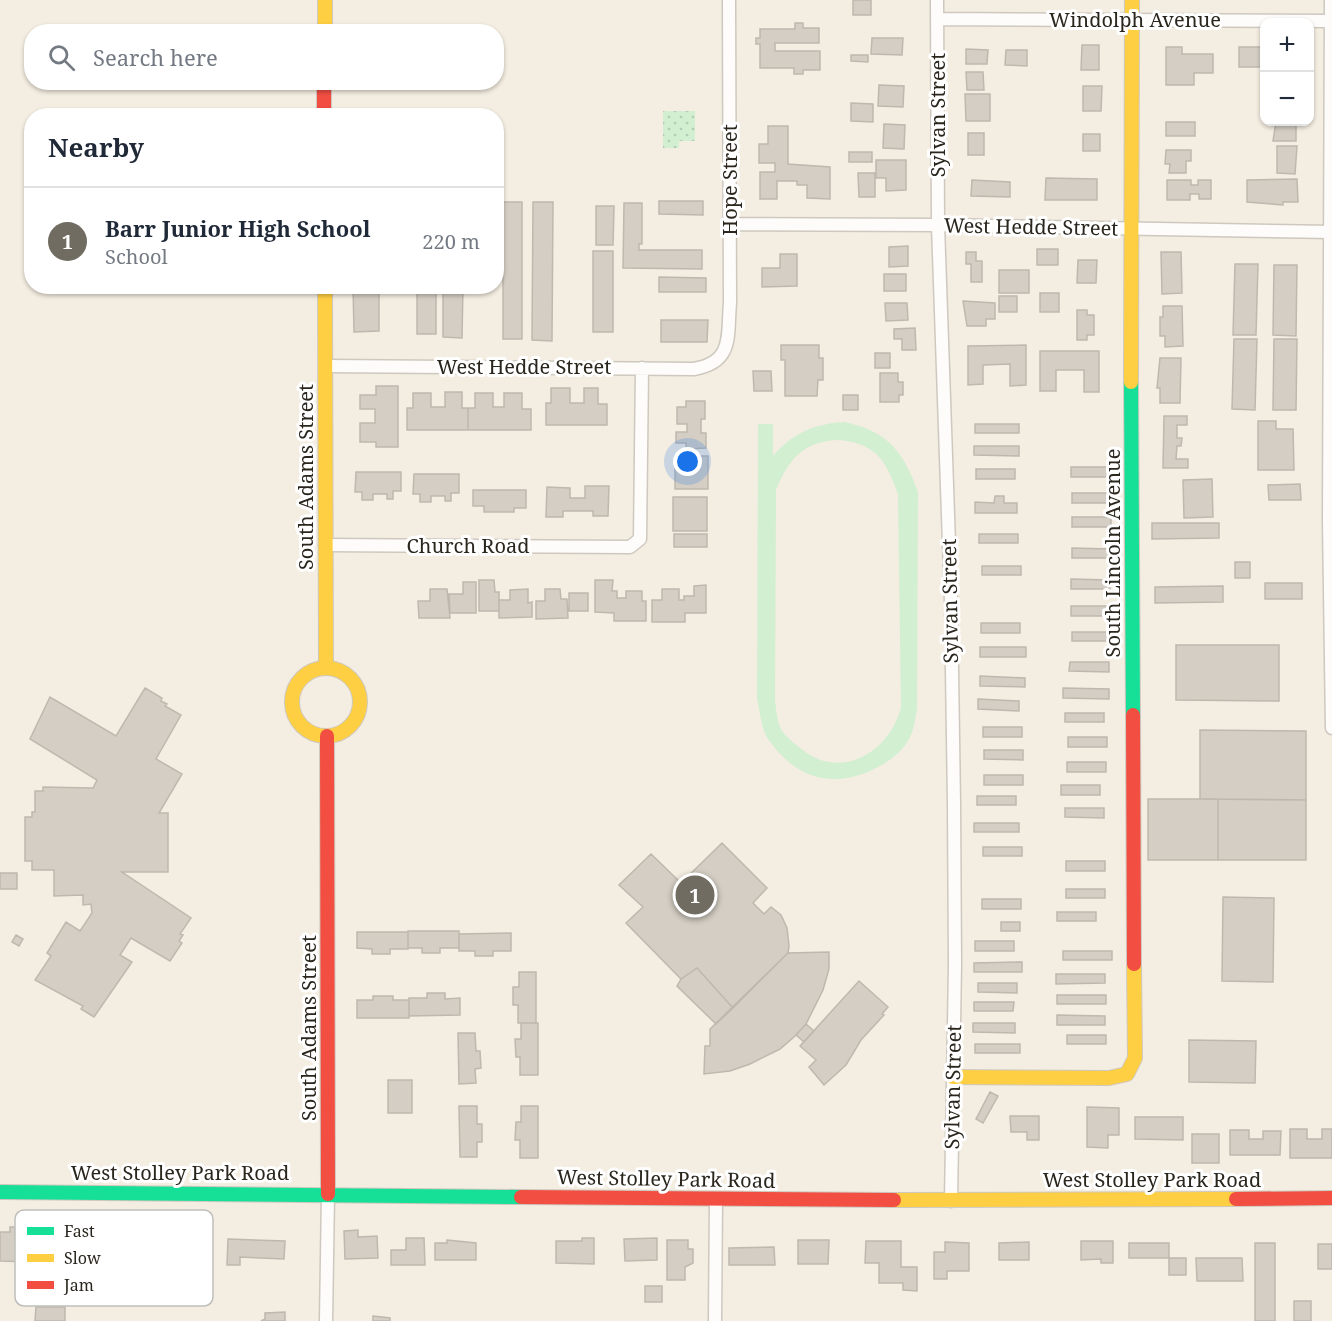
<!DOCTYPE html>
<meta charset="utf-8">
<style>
:root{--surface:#fff;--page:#f2f2f3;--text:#1f2937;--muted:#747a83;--line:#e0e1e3;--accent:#716c62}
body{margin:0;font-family:"Noto Serif",serif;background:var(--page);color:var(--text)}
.controls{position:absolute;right:18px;top:18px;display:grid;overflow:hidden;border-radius:12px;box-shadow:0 2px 4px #0004}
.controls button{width:54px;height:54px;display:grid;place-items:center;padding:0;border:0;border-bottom:2px solid var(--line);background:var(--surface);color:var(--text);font:30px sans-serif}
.you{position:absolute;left:688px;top:462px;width:21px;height:21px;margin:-15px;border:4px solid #fff;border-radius:50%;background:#1a73e8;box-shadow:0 0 0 9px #1a73e833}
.badge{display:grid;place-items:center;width:39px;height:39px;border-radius:50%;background:var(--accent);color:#fff;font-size:20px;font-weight:700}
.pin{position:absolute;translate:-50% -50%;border:3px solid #fff;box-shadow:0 2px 6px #0006}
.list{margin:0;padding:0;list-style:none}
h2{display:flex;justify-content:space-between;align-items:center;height:78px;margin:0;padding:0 24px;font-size:26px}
h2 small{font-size:20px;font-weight:400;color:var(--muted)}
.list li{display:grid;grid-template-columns:39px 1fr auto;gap:18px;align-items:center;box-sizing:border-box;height:108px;padding:0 24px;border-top:2px solid var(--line)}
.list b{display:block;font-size:22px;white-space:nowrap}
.list p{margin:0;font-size:20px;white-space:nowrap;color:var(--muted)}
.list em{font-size:20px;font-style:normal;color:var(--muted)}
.icon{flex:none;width:33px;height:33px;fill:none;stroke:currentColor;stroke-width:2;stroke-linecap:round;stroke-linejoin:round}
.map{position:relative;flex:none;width:1332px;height:1321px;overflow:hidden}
.search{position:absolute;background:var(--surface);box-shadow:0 2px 4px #0004;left:24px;top:24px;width:480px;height:66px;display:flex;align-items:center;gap:15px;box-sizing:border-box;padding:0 21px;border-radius:24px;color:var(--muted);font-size:22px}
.panel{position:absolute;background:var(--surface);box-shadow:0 2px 4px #0004;left:24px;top:108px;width:480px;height:186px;border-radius:24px}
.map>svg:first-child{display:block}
</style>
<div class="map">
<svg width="1332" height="1321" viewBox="0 0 1332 1321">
<defs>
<pattern id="grass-dots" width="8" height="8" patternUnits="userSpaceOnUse" patternTransform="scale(1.5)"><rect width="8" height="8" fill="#d2efd2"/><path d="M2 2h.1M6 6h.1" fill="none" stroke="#b4cdb4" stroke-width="1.8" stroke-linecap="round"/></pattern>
</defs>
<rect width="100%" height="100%" fill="#f4ede1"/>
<!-- grass -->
<path fill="url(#grass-dots)" d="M663 111H695V141H679V148H663Z"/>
<!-- pitch -->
<path fill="#d2efd2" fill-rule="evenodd" d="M844 422C888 431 903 451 918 492L917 710C915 719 914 730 910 737 905 749 891 760 880 766 836 790 797 781 768 739 761 729 760 711 757 699L758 424H773V456C793 433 813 424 844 422ZM840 440C877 444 886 461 898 494L901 708C888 754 839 782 799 747 792 742 783 734 780 727 777 719 776 708 775 700L776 490C789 458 804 441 840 440Z"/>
<!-- building -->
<path fill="#d4cec4" stroke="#beb8af" stroke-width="1.5" d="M853 0H871V15H853Z
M795 23H803V28H819V43H775V51H820V70H803V74H794V68H760V44H756V38H760V29H795Z
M872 38H903L902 55 871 54Z
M1082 45H1099V70H1081Z
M1166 47H1182V54H1213V73H1194V85H1166Z
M1239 47H1264V67H1239Z
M966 49 988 50 987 64H966Z
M1006 50H1027V66L1005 65Z
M851 55H868V62L851 61Z
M966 72H983L984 90H967Z
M879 85 904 86 903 107 878 106Z
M1083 86H1102L1101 111H1083Z
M965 94H990V121H966Z
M851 103 873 104V122L851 121Z
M1166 122H1195V136H1166Z
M1276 122H1296V141H1273Z
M884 124 905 125 904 149 883 148Z
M768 126H788V164L830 167V199L807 198V185H797V181H777V199H760V172H775V163H759V144H768Z
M968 133H984V155H968Z
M1083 134H1100V151H1083Z
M1277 146H1297L1295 174 1277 173Z
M1166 150H1191V161H1186V173H1169L1170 164H1165Z
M849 152H872V162H849Z
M876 160H906V190L886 191V178H876Z
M858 173H875V197H859Z
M1046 178 1097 179V200H1045Z
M1297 179 1298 202H1283V205L1247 202V180Z
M972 180 1010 182V197L971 196Z
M1167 180H1191V185H1198V180H1211V199H1199V194H1190V200H1167Z
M659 201H703V215L659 214Z
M503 202H522V339H503Z
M533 202H553L552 341 532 340Z
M624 203H642V244H639V250H702V269L623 268Z
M596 206H614L613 245H596Z
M908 246V266L889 267V247Z
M1037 249H1058V265H1037Z
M593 251H613V332H593Z
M966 252H976V261H982V282H971V264H966Z
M1161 252H1181L1182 293 1162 294Z
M780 254H797V286L762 287V268H780Z
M1078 260H1097L1096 283H1077Z
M1235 264H1258L1256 335H1233Z
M1274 265H1297L1296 336 1273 335Z
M999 270H1029V293H999Z
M884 274H906V291H884Z
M659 277 706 278V292H659Z
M353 286H379V331L354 332Z
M417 286H436V334H417Z
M443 286H463L462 338 443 337Z
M1040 293H1059V312H1040Z
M999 296H1017V312H999Z
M963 301 995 303V319H986V326H967Z
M885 303H907L908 320 886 321Z
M1163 306H1182L1183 346 1165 347V336H1160V317H1163Z
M1077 310H1087V315H1094V335H1087V340H1077Z
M661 320H708L707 342H661Z
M915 328 916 350H902V339H894V329Z
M1234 339H1257L1255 410 1232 409Z
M1274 339H1297L1296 410H1273Z
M781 345H819V358H823V380H818L817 396H785V360H781Z
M1026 345V385L1010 386V364L983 365V384L968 385V346Z
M1040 351H1099V392H1084V370H1056V391H1040Z
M875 353H890V368H875Z
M1160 358H1181L1180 403H1160V388H1157Z
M753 371H771L772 391H754Z
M880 373H898V382H903V395H899V402H880Z
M376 386H398V447H376V442H360V423H375V409H360V395H376Z
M551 388H570V403H584V388H598V404H607V425H546V403H551Z
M445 392H462V408H468V430H407V408H413V393H431V407H445Z
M475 393H493V407H504V393H522V409H531V430H468V408H475Z
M843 395H858V410H843Z
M686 401H705V419H701V433H706V448L686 449V443H676V432H687V424H677V407H686Z
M1164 416H1187V425H1177V438H1182L1181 446H1177L1176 459H1188V468H1163Z
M1258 421H1276V429H1293L1294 470H1258Z
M975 424H1019V433H975Z
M974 446H1019V456L974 455Z
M675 456H708V489H675Z
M1071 467H1110V477H1071Z
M976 469H1015V479H976Z
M356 472H401V491H393V499H387V494H373V500H362V492H355Z
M414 474H459V493H451V501H445V496H431V502H420V494H413Z
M1212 479 1213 517 1184 518 1183 480Z
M1300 484 1301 500H1269L1268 485Z
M585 486H609L608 516H593V511H563V517H546L547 487 570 488V498H585Z
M473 490H526V508H514V512H484V506H473Z
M1072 493H1111V503H1072Z
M995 496H1004V503H1017V513H975V502L994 503Z
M673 497H707V531H673Z
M1072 517H1111V527H1072Z
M1152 523H1219V538L1152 539Z
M674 534H707V547H674Z
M979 534H1018V543H979Z
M1072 548 1111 549V558H1072Z
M1235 562H1250V578H1235Z
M982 566H1021V575H982Z
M1071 579 1110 580V589H1071Z
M479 580H494L495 592H499V611H479Z
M595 580H613L612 591H617V598H626V591H642V601H646V621H614V613L595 612Z
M463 582H476V613H450L449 594H463Z
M1265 583H1302V599H1265Z
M706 585V613H685V622H652V600H662V589H679V600H684V596H694V586Z
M1223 586V602L1155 603V587Z
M430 589H447L450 618H419L418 601H430Z
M528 589V603L532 602V617L499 618V600H510V590Z
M545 589H560L561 599H567L568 618 536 619V601H545Z
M569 593H588V611H569Z
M1071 606H1110V616H1071Z
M981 623H1020V633H981Z
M1072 632H1111V641H1072Z
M1176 645H1279V701L1176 700Z
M980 647H1026V657H980Z
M1070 662H1109V672L1069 671Z
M980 676 1025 678V687L980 686Z
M145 688 162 698 161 701 167 704 165 706 181 715 156 759 182 774 159 813H168V872H122L191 918 180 934 183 935 179 941 182 943 170 961 131 938 120 955 132 962 94 1017 81 1009 83 1006 35 980 51 956 47 953 66 922 80 931 92 913 91 904 83 905V895L54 896V870H32V861H25V817H32V812H35V791H43V787L93 788 97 780 30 739 50 697 116 736Z
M1063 688 1109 689V699L1063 698Z
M978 699 1019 701V711L978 709Z
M1065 713H1104V722H1065Z
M983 727H1022V737H983Z
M1200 730 1306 731V800L1200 799Z
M1068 737H1107V747H1068Z
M984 750H1023V760L984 759Z
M1067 762H1106V772H1067Z
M984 775H1023V785H984Z
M1061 785H1100V795H1061Z
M977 796H1016V805H977Z
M1148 799H1218V860H1148Z
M1218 799 1306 800V860H1218Z
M1065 808H1104V818L1065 817Z
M974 823H1019V832H974Z
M722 843 767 888 753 903 764 914 771 907 781 915 787 928 789 946 788 953 733 1008 697 968 681 979 626 923 643 907 619 885 651 854 681 883Z
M983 847H1022V856H983Z
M1066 861H1105V871H1066Z
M0 873H17V889H0Z
M1066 889H1105V898H1066Z
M1223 897 1274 898 1273 982 1222 981Z
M982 899H1021V909H982Z
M1057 912H1096V921H1057Z
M1001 922H1020V931H1001Z
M408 931H459V948H440V953H422V948H408Z
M357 932H408V949H390V954H372V949L357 948Z
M511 933V951H493V956H475V951H459V934Z
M16 935 23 939 19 946 12 942Z
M975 941H1014V951H975Z
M1063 951H1112V960H1063Z
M829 952V969L823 990 806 1024 794 1037 780 1049 750 1064 730 1071 704 1074 705 1046H710V1029L788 953Z
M1022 962V972H974V963Z
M697 968 733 1008 716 1024 677 986 681 979Z
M519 972H536V1023H518V1005H513V987H519Z
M1056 974H1105V983L1056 984Z
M859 981 888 1007 882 1014 884 1015 861 1040 846 1065 824 1085 809 1067 816 1060 800 1046Z
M978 983H1017V993L978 992Z
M427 993H445V999L460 998V1015L409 1016V998H427Z
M1057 995H1106V1004H1057Z
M373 996H393V1000H409V1018H357V1000H373Z
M974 1002H1014L1013 1011H974Z
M1057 1015 1105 1016V1025H1057Z
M521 1023H538V1075H520V1057H516L515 1039H521Z
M973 1023H1015V1033L973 1032Z
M806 1024 814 1031 804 1042 796 1035Z
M458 1033H475L476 1051H480L481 1068 475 1069 476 1083 459 1084Z
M1067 1035H1106V1044H1067Z
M1189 1040 1256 1041 1255 1083 1189 1082Z
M975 1044H1020V1053H975Z
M388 1080H412V1113H388Z
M990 1092 998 1096 983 1123 976 1119Z
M459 1106H477V1124H482V1142H477V1157H460Z
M521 1106H538V1158H520V1140H515L516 1122H521Z
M1087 1107 1119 1108V1135H1108V1148L1087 1147Z
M1010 1116H1039V1140H1027V1132H1011Z
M1135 1117H1183V1140L1135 1139Z
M1290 1129H1307V1139H1322V1129H1332V1158H1290Z
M1230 1130H1249V1139H1263V1131H1281L1280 1155H1230Z
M1192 1134H1219V1163H1192Z
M10 1227H30V1262L0 1261V1232H10Z
M358 1230V1237L377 1236 378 1258 345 1259 344 1231Z
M406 1238H424L425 1265H391V1250H406Z
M582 1238H594V1264L556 1263V1241H582Z
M657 1238V1260L625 1261 624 1239Z
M228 1239 285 1241 284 1259 240 1257V1265H227Z
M447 1240 476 1243V1260H435V1243H447Z
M667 1240H688V1249H693V1263L685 1267V1280H667Z
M798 1240H829L828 1264H798Z
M866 1241H901V1267H917V1291L903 1290V1283H879V1263H865Z
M1081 1241H1113V1263H1101V1259L1081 1260Z
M945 1242 969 1243V1271H947V1279H934V1252H945Z
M1029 1242V1260H999V1243Z
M1129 1243H1169V1258H1129Z
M1255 1243H1275V1321H1255Z
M1318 1244H1332V1269H1318Z
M774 1247 775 1265H729V1248Z
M1169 1258H1186V1275H1169Z
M1196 1258H1242L1243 1281H1197Z
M645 1286H662V1302H645Z
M1294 1301H1311V1321H1294Z
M36 1307H65V1321H35Z
M285 1312V1321H261L265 1319V1313Z
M373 1316 390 1318V1321H373Z"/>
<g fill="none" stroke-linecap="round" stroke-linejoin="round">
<!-- street casing -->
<g stroke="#cec8bf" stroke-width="15">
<path id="street" d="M937 0 938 225 951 602 954 804 955 965 951 1201
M1331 0 1329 522 1332 728
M938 19 1332 21
M731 224 938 225 1332 232
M326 366 694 369C734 362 727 336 730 303L729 0
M325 545 630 547 640 539 642 368
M326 1321 328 1194
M715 1321 716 1199"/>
</g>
<!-- fast casing -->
<g stroke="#cec8bf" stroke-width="16">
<path id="fast" d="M1131 382 1133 715
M0 1192 521 1197"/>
</g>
<!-- slow casing -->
<g stroke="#cec8bf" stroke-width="16">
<path id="slow" d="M325 0V32
M325 286 326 668
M1131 382 1132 0
M292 702a34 34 0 1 1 68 0a34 34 0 1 1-68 0Z
M953 1077 1109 1078 1127 1074 1135 1058 1134 964
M894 1200 1236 1199"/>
</g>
<!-- jam casing -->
<g stroke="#cec8bf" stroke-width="16">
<path id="jam" d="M324 82V116
M1133 715 1134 964
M327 736 328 1194
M521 1197 894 1200
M1236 1199 1332 1198"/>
</g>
<!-- street -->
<use href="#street" stroke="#fdfcfa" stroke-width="12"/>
<!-- fast -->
<use href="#fast" stroke="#16e098" stroke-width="14"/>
<!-- slow -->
<use href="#slow" stroke="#ffcf43" stroke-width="14"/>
<!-- jam -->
<use href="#jam" stroke="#f24e42" stroke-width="14"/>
</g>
<g text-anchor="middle" stroke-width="6" stroke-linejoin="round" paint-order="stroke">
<!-- street labels -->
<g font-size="20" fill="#2a261d" stroke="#fff">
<text x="1135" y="27">Windolph Avenue</text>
<text transform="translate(938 115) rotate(-90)" y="7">Sylvan Street</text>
<text transform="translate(730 180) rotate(-90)" y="7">Hope Street</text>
<text transform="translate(1031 227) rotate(1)" y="7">West Hedde Street</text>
<text x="524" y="374">West Hedde Street</text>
<text transform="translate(306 477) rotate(-90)" y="7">South Adams Street</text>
<text x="468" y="553">Church Road</text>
<text transform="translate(1113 553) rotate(-90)" y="7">South Lincoln Avenue</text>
<text transform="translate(950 601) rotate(-91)" y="7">Sylvan Street</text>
<text transform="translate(309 1028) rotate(-90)" y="7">South Adams Street</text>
<text transform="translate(953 1087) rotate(-89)" y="7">Sylvan Street</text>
<text x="180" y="1180">West Stolley Park Road</text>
<text transform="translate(666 1179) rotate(1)" y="7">West Stolley Park Road</text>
<text x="1152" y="1187">West Stolley Park Road</text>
</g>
</g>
<!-- legend -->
<rect x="15" y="1210" width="198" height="96" rx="9" fill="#fff" stroke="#bfbebb" stroke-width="1.5"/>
<rect x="27" y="1227" width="27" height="8" fill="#16e098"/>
<rect x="27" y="1254" width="27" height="8" fill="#ffcf43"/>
<rect x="27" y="1281" width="27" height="8" fill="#f24e42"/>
<g font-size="16" fill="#2a261d">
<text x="64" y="1237">Fast</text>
<text x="64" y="1264">Slow</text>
<text x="64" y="1291">Jam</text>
</g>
</svg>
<div class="controls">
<button>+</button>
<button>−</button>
</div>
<div class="you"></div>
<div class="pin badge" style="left:695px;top:895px">1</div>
<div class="search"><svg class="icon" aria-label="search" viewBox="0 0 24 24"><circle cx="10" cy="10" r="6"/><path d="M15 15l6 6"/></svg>Search here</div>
<section class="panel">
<h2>Nearby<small></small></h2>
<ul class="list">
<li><span class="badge">1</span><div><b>Barr Junior High School</b><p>School</p></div><em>220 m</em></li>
</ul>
</section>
</div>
